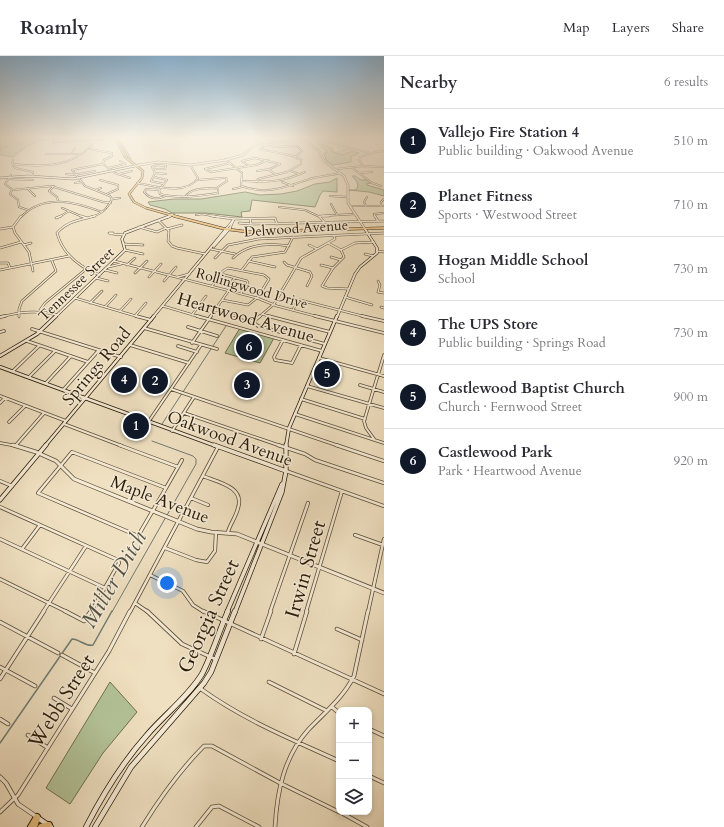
<!DOCTYPE html>
<meta charset="utf-8">
<style>
:root{--surface:#fff;--page:#f7f7f7;--text:#2b2b33;--muted:#7c7c81;--line:#e1e1e2;--accent:#111827}
body{margin:0;font-family:Cardo,serif;background:var(--page);color:var(--text)}
.controls{position:absolute;right:12px;bottom:12px;display:grid;overflow:hidden;border-radius:8px;box-shadow:0 2px 6px #0003}
.controls button{width:36px;height:36px;display:grid;place-items:center;padding:0;border:0;border-bottom:1px solid var(--line);background:var(--surface);color:var(--text);font:20px sans-serif}
.you{position:absolute;left:167px;top:527px;width:14px;height:14px;margin:-10px;border:3px solid #fff;border-radius:50%;background:#1a73e8;box-shadow:0 0 0 6px #1a73e833}
.badge{display:grid;place-items:center;width:26px;height:26px;border-radius:50%;background:var(--accent);color:#fff;font-size:13px;font-weight:700}
.pin{position:absolute;translate:-50% -50%;border:2px solid #fff;box-shadow:0 1px 4px #0006}
.list{margin:0;padding:0;list-style:none}
h2{display:flex;justify-content:space-between;align-items:center;height:52px;margin:0;padding:0 16px;font-size:17px}
h2 small{font-size:13px;font-weight:400;color:var(--muted)}
.list li{display:grid;grid-template-columns:26px 1fr auto;gap:12px;align-items:center;box-sizing:border-box;height:64px;padding:0 16px;border-top:1px solid var(--line)}
.list b{display:block;font-size:15px;white-space:nowrap}
.list p{margin:0;font-size:13px;white-space:nowrap;color:var(--muted)}
.list em{font-size:13px;font-style:normal;color:var(--muted)}
.icon{flex:none;width:22px;height:22px;fill:none;stroke:currentColor;stroke-width:2;stroke-linecap:round;stroke-linejoin:round}
.map{position:relative;flex:none;width:384px;height:771px;overflow:hidden}
header{display:flex;align-items:center;gap:24px;box-sizing:border-box;height:56px;padding:0 20px;background:var(--surface);border-bottom:1px solid var(--line)}
header strong{font-size:19px}
nav{display:flex;gap:22px;margin-inline-start:auto;font-size:14px}
main{display:flex}
aside{flex:1;background:var(--surface)}
.map>svg:first-child{display:block}
</style>
<header>
<strong>Roamly</strong>
<nav><a>Map</a><a>Layers</a><a>Share</a></nav>
</header>
<main>
<div class="map">
<svg width="384" height="771" viewBox="0 0 384 771">
<rect width="100%" height="100%" fill="#efe0c1"/>
<filter id="stains"><feTurbulence type="fractalNoise" baseFrequency=".005" numOctaves="4"/><feColorMatrix values="0 0 0 0 .2 0 0 0 0 .09 0 0 0 0 .02 0 0 0 .5 -.17"/></filter>
<radialGradient id="worn" r=".72"><stop offset=".6" stop-color="#630" stop-opacity="0"/><stop offset="1" stop-color="#630" stop-opacity=".3"/></radialGradient>
<!-- green -->
<path fill="#b3c398" stroke="#6e6e4e" d="M0 83 112 82V83L52 87 53 83 42 84 27 90 13 101 0 99Z
M320 87 333 93 331 95 342 99 352 95 359 97 351 101V106L333 109 326 104 324 97H327V95L318 88Z
M352 120H355L361 124H366L371 127 366 128 367 129 384 134V140L369 136 349 134H356C360 129 356 124 352 120Z
M337 122V136L323 135 320 139 315 151 252 144 250 155 241 156 242 161 206 157H172L165 153 150 149 148 146 174 143H201L245 136 260 139 281 138 297 135 315 128 330 126Z
M240 272 274 282 260 307 225 297Z
M110 626 137 656 103 697 70 748 46 732Z"/>
<g fill="none" stroke-linecap="round" stroke-linejoin="round">
<!-- stream-far1 -->
<path stroke="#6f7a73" stroke-width="1" d="M18 88 24 86 23 84
M0 93 8 90
M162 368 226 270
M112 556 196 408V403L193 400 152 385"/>
<!-- stream -->
<path stroke="#6f7a73" stroke-width="1.5" d="M0 687 72 583C80 583 85 591 93 589L112 555"/>
<!-- minor-far4 casing -->
<g stroke="#5a4c34" stroke-width="2">
<path id="minor-far4" d="M312 82 370 97
M258 87 274 91 297 90 302 95 295 101
M89 93 112 97V100L104 104 103 108 115 117 130 122
M72 97 75 92
M337 97 349 93
M46 98H80
M225 103 242 117 241 130C270 140 286 130 313 122 322 120 332 119 341 117
M230 107 205 113 211 116 256 109 268 104
M12 108C40 111 73 112 92 88
M12 108 15 112 33 116V120
M12 108 13 104
M249 110 242 105 255 102 280 108 270 113 257 115
M363 110 359 104 360 101 375 96 384 95
M351 111 372 127 381 130
M109 112 125 108 120 105
M154 113H165L166 110 157 109 152 111 155 117 151 125 164 128
M267 113 277 119
M336 113 363 110 384 111
M291 115 299 118
M155 117 166 118
M359 117 372 116
M66 118 74 119 95 115
M119 118 132 115
M11 119 5 128 13 134 51 130 103 146 111 147
M154 121 167 124 159 134 160 138C179 143 199 140 218 137V131L227 125 226 122H223L198 124
M9 123 33 124
M100 124 118 129V133L107 138
M241 125C267 126 280 127 305 116
M256 126 258 123 287 116 301 108V104L293 100 260 93 269 87 289 85
M282 126 293 130
M75 127 81 126
M137 127C155 130 186 140 198 122L190 109
M54 130 49 135 57 141 58 145
M27 132 35 140
M233 133 242 131
M12 134 10 138 18 144 19 151 28 154
M96 134 101 132
M159 134 146 133 144 136C150 143 157 144 165 140
M330 140 348 141
M185 141C191 131 206 133 217 132
M112 143 120 142
M331 148 337 159
M350 150H384
M366 150 364 146 367 141
M381 150V146L384 143
M279 151 305 154 320 161
M62 152 83 161
M196 159 202 158 218 161
M321 160 355 158
M21 161C44 137 75 146 102 156
M59 161 69 155
M91 161C102 158 107 153 112 143L110 140 85 130 72 114 103 108
M375 161 374 158 384 157"/>
</g>
<!-- minor-far3 casing -->
<g stroke="#5a4c34" stroke-width="2.5">
<path id="minor-far3" d="M21 160 13 171 15 177 29 196 33 215
M81 160 87 162
M95 160C80 164 67 165 57 177 63 199 79 211 100 219
M212 160 234 163 275 162 277 168
M319 160 325 167
M321 160H329
M375 160 378 165
M56 162 61 160
M250 163 251 168 384 165
M159 165 169 175 168 185 172 190 177 192 205 198
M239 167 251 168
M139 171 157 176 166 172
M227 172 234 163
M230 172 234 163
M0 173 13 171
M167 173 182 169
M109 177H113L111 178Z
M113 178 123 179
M328 187 341 194 344 201 333 212 322 230 327 232 348 233
M124 188 143 189
M24 189 31 187
M309 189 317 193
M0 192 21 186
M211 193 235 198
M125 194 143 198
M341 194 355 187 374 186
M365 198 373 200
M331 201 341 204
M215 202 228 189 258 183 384 177
M233 202C247 188 270 187 289 190
M248 205 275 211
M284 206 287 209 310 216 312 220 307 230
M0 207H8L10 212
M127 209 135 202
M321 209 333 212
M0 214 69 200
M105 214 117 217
M242 214 252 201 285 196 293 181
M135 217 147 205
M221 218 247 225 248 227 241 237
M149 221 161 208
M96 222 108 225
M164 225 176 211
M232 225 235 222
M378 225 380 229 378 236 384 237
M212 230 223 215 228 212 264 219 269 223 258 241 248 249 222 244
M345 241 372 249
M75 242 139 261
M90 247 102 235
M163 250 200 261
M105 251 116 239
M381 251 384 252
M40 254 45 247 85 214
M215 254 240 261
M293 254 297 245 300 244 366 261
M120 255 131 243
M262 258 272 261
M192 259 206 240
M135 260 146 247
M1 261C21 255 39 254 58 259
M19 261V253L22 245 56 215 52 205
M210 261 229 234
M259 261 274 248 301 202 335 183 334 180"/>
</g>
<!-- minor-far2 casing -->
<g stroke="#5a4c34" stroke-width="3.5">
<path id="minor-far2" d="M136 260 151 264
M197 260 322 295
M236 260 249 263 258 270 325 288
M268 260 330 276
M362 260 384 265
M0 261 5 260
M253 266 260 260
M188 271 217 280
M144 272 217 293
M32 273 121 301
M0 276 4 275
M283 284 274 301 275 304 292 307 301 289
M27 285 88 306
M192 287 211 260
M130 289 189 307
M178 290 197 296
M319 302 384 320
M13 315 39 290
M29 321 55 295
M46 327 71 300
M360 329 384 336
M307 330 384 352
M64 333 99 294
M171 333 339 390
M0 340 66 365
M301 343 365 363
M0 347 5 342
M184 357 281 390
M295 358 384 387
M149 365 201 289
M9 366 25 350
M64 368 122 390
M172 375 194 341
M374 383 366 372 364 365 384 299
M16 389 44 357"/>
</g>
<!-- minor-far1 casing -->
<g stroke="#5a4c34" stroke-width="4">
<path id="minor-far1" d="M119 389 178 411
M278 389 305 398 315 404 384 427
M336 389 384 405
M72 396 166 432 138 480 38 437Z
M286 415 384 450
M203 420C218 426 245 431 238 452 236 461 230 468 228 476
M0 425 12 430
M166 432 182 404
M191 442 208 449
M0 451 118 504 119 507 91 556
M355 479 383 489
M0 483 105 532
M165 492 196 504 207 506 215 495 216 476
M22 493 40 469
M150 519 183 535 193 549 204 556
M0 523 67 556
M135 547 148 556
M43 556 86 490
M130 556 218 391
M270 556 308 447
M306 556 342 435
M368 556 384 483"/>
</g>
<!-- minor casing -->
<g stroke="#5a4c34" stroke-width="4.5">
<path id="minor" d="M65 555 84 565 91 555
M147 555 182 588 215 603
M203 555 384 638
M0 566 58 597
M337 573 362 584
M261 583 271 555
M294 598 307 555
M62 599 95 617
M0 611 35 630
M0 623 44 555
M269 626 327 655
M201 633C244 664 291 683 339 705
M54 642 72 653
M332 651 339 657
M0 663 8 668
M369 673 384 680
M28 679 48 692
M369 720 384 727
M0 756 18 739 109 595 130 555
M340 756 367 771
M142 771C160 742 179 715 204 690H212L280 727 339 756
M196 771 212 751 219 750 259 771
M275 771C277 735 284 701 308 674 325 656 343 642 354 620L368 555"/>
</g>
<!-- tertiary-far3 casing -->
<g stroke="#5a4c34" stroke-width="2.5">
<path id="tertiary-far3" d="M303 82 319 95 324 105 344 120 348 129V147L365 173
M139 109 158 106 190 109 226 104 243 99 259 86 274 82
M377 195 384 196
M114 205 257 242 277 250 319 261
M108 211 121 208
M178 221 189 218"/>
</g>
<!-- tertiary-far2 casing -->
<g stroke="#5a4c34" stroke-width="3.5">
<path id="tertiary-far2" d="M315 260 384 277
M0 387 17 390"/>
</g>
<!-- tertiary-far1 casing -->
<g stroke="#5a4c34" stroke-width="4.5">
<path id="tertiary-far1" d="M13 389 36 396 56 405 74 423 197 473 211 476 237 478 384 537"/>
</g>
<!-- tertiary casing -->
<g stroke="#5a4c34" stroke-width="5">
<path id="tertiary" d="M0 721 6 727 18 748 37 761"/>
</g>
<!-- secondary-far4 casing -->
<g stroke="#281a05" stroke-width="2.5">
<path id="secondary-far4" d="M0 122 28 120 73 123 139 109
M168 161 173 158"/>
</g>
<!-- secondary-far3 casing -->
<g stroke="#281a05" stroke-width="3">
<path id="secondary-far3" d="M214 190 230 172
M55 261 125 194 122 183 125 177 170 160
M153 261 227 172
M337 261 355 218 360 211 377 197V192L365 173"/>
</g>
<!-- secondary-far2 casing -->
<g stroke="#281a05" stroke-width="4">
<path id="secondary-far2" d="M0 300 37 278 56 260
M0 311 216 390
M45 390 154 260
M286 390 289 372 337 260"/>
</g>
<!-- secondary-far1 casing -->
<g stroke="#281a05" stroke-width="5">
<path id="secondary-far1" d="M214 389 286 415
M0 444 46 389
M227 556 282 428
M235 556 282 436 286 415V389"/>
</g>
<!-- secondary casing -->
<g stroke="#281a05" stroke-width="6">
<path id="secondary" d="M38 762 51 771
M86 771C103 738 122 707 147 679 164 659 188 641 202 618 212 599 219 575 228 555
M95 771 131 711 204 627 211 616 235 555"/>
</g>
<!-- primary-far1 casing -->
<g stroke="#281a05" stroke-width="2.5">
<path id="primary-far1" d="M115 82 125 101 143 115 142 122 129 138 134 146 146 152 178 161
M118 82 130 103"/>
</g>
<!-- primary casing -->
<g stroke="#281a05" stroke-width="3">
<path id="primary" d="M174 160 225 173 249 176 384 172"/>
</g>
<!-- motorway casing -->
<g stroke="#281a05" stroke-width="8">
<path id="motorway" d="M31 771 37 761
M34 771 37 762
M41 771 49 769"/>
</g>
<!-- minor-far4 -->
<use href="#minor-far4" stroke="#f5ebd7" stroke-width="1"/>
<!-- minor-far3 -->
<use href="#minor-far3" stroke="#f5ebd7" stroke-width="1.5"/>
<!-- minor-far2 -->
<use href="#minor-far2" stroke="#f5ebd7" stroke-width="2"/>
<!-- minor-far1 -->
<use href="#minor-far1" stroke="#f5ebd7" stroke-width="2.5"/>
<!-- minor -->
<use href="#minor" stroke="#f5ebd7" stroke-width="3"/>
<!-- tertiary-far3 -->
<use href="#tertiary-far3" stroke="#f5ebd7" stroke-width="1.5"/>
<!-- tertiary-far2 -->
<use href="#tertiary-far2" stroke="#f5ebd7" stroke-width="2"/>
<!-- tertiary-far1 -->
<use href="#tertiary-far1" stroke="#f5ebd7" stroke-width="3"/>
<!-- tertiary -->
<use href="#tertiary" stroke="#f5ebd7" stroke-width="3.5"/>
<!-- secondary-far4 -->
<use href="#secondary-far4" stroke="#f5ebd7" stroke-width="1.5"/>
<!-- secondary-far3 -->
<use href="#secondary-far3" stroke="#f5ebd7" stroke-width="2"/>
<!-- secondary-far2 -->
<use href="#secondary-far2" stroke="#f5ebd7" stroke-width="2.5"/>
<!-- secondary-far1 -->
<use href="#secondary-far1" stroke="#f5ebd7" stroke-width="3.5"/>
<!-- secondary -->
<use href="#secondary" stroke="#f5ebd7" stroke-width="4.5"/>
<!-- primary-far1 -->
<use href="#primary-far1" stroke="#e8c080" stroke-width="1.5"/>
<!-- primary -->
<use href="#primary" stroke="#e8c080" stroke-width="2"/>
<!-- motorway -->
<use href="#motorway" stroke="#e8c080" stroke-width="6"/>
</g>
<!-- sky -->
<linearGradient id="sky" x2="0" y2="1"><stop stop-color="#8bb6d7"/><stop offset="0.43" stop-color="#f8f1e3"/><stop offset="1" stop-color="#f8f1e3" stop-opacity="0"/></linearGradient>
<rect width="384" height="190" fill="url(#sky)"/>
<g text-anchor="middle" stroke-width="3" stroke-linejoin="round" paint-order="stroke">
<!-- far-street labels -->
<g font-size="14" fill="#281a05" stroke="#f5ebd7">
<text transform="translate(296 172) rotate(-4)" y="5">Delwood Avenue</text>
<text transform="translate(76 228) rotate(-44)" y="5">Tennessee Street</text>
<text transform="translate(252 232) rotate(16)" y="5">Rollingwood Drive</text>
</g>
<!-- street labels -->
<g font-size="17" fill="#281a05" stroke="#f5ebd7">
<text transform="translate(246 261) rotate(16)" y="6">Heartwood Avenue</text>
<text transform="translate(96 310) rotate(-50)" y="6">Springs Road</text>
<text transform="translate(230 382) rotate(20)" y="6">Oakwood Avenue</text>
<text transform="translate(160 443) rotate(21)" y="6">Maple Avenue</text>
</g>
<!-- near-street labels -->
<g font-size="20" fill="#281a05" stroke="#f5ebd7">
<text transform="translate(305 513) rotate(-74)" y="7">Irwin Street</text>
<text transform="translate(208 560) rotate(-66)" y="7">Georgia Street</text>
<text transform="translate(61 645) rotate(-58)" y="7">Webb Street</text>
</g>
<!-- near-water labels -->
<g font-size="22" font-style="italic" fill="#525245" stroke="#f5ebd7">
<text transform="translate(113 523) rotate(-60)" y="8">Miller Ditch</text>
</g>
</g>
<rect width="100%" height="100%" filter="url(#stains)"/>
<rect width="100%" height="100%" fill="url(#worn)"/>
</svg>
<div class="controls">
<button>+</button>
<button>−</button>
<button><svg class="icon" aria-label="layers" viewBox="0 0 24 24"><path d="M12 4l9 5-9 5-9-5zM3 14l9 5 9-5"/></svg></button>
</div>
<div class="you"></div>
<div class="pin badge" style="left:136px;top:370px">1</div>
<div class="pin badge" style="left:155px;top:325px">2</div>
<div class="pin badge" style="left:247px;top:329px">3</div>
<div class="pin badge" style="left:124px;top:324px">4</div>
<div class="pin badge" style="left:327px;top:318px">5</div>
<div class="pin badge" style="left:249px;top:291px">6</div>
</div>
<aside>
<h2>Nearby<small>6 results</small></h2>
<ul class="list">
<li><span class="badge">1</span><div><b>Vallejo Fire Station 4</b><p>Public building · Oakwood Avenue</p></div><em>510 m</em></li>
<li><span class="badge">2</span><div><b>Planet Fitness</b><p>Sports · Westwood Street</p></div><em>710 m</em></li>
<li><span class="badge">3</span><div><b>Hogan Middle School</b><p>School</p></div><em>730 m</em></li>
<li><span class="badge">4</span><div><b>The UPS Store</b><p>Public building · Springs Road</p></div><em>730 m</em></li>
<li><span class="badge">5</span><div><b>Castlewood Baptist Church</b><p>Church · Fernwood Street</p></div><em>900 m</em></li>
<li><span class="badge">6</span><div><b>Castlewood Park</b><p>Park · Heartwood Avenue</p></div><em>920 m</em></li>
</ul>
</aside>
</main>
